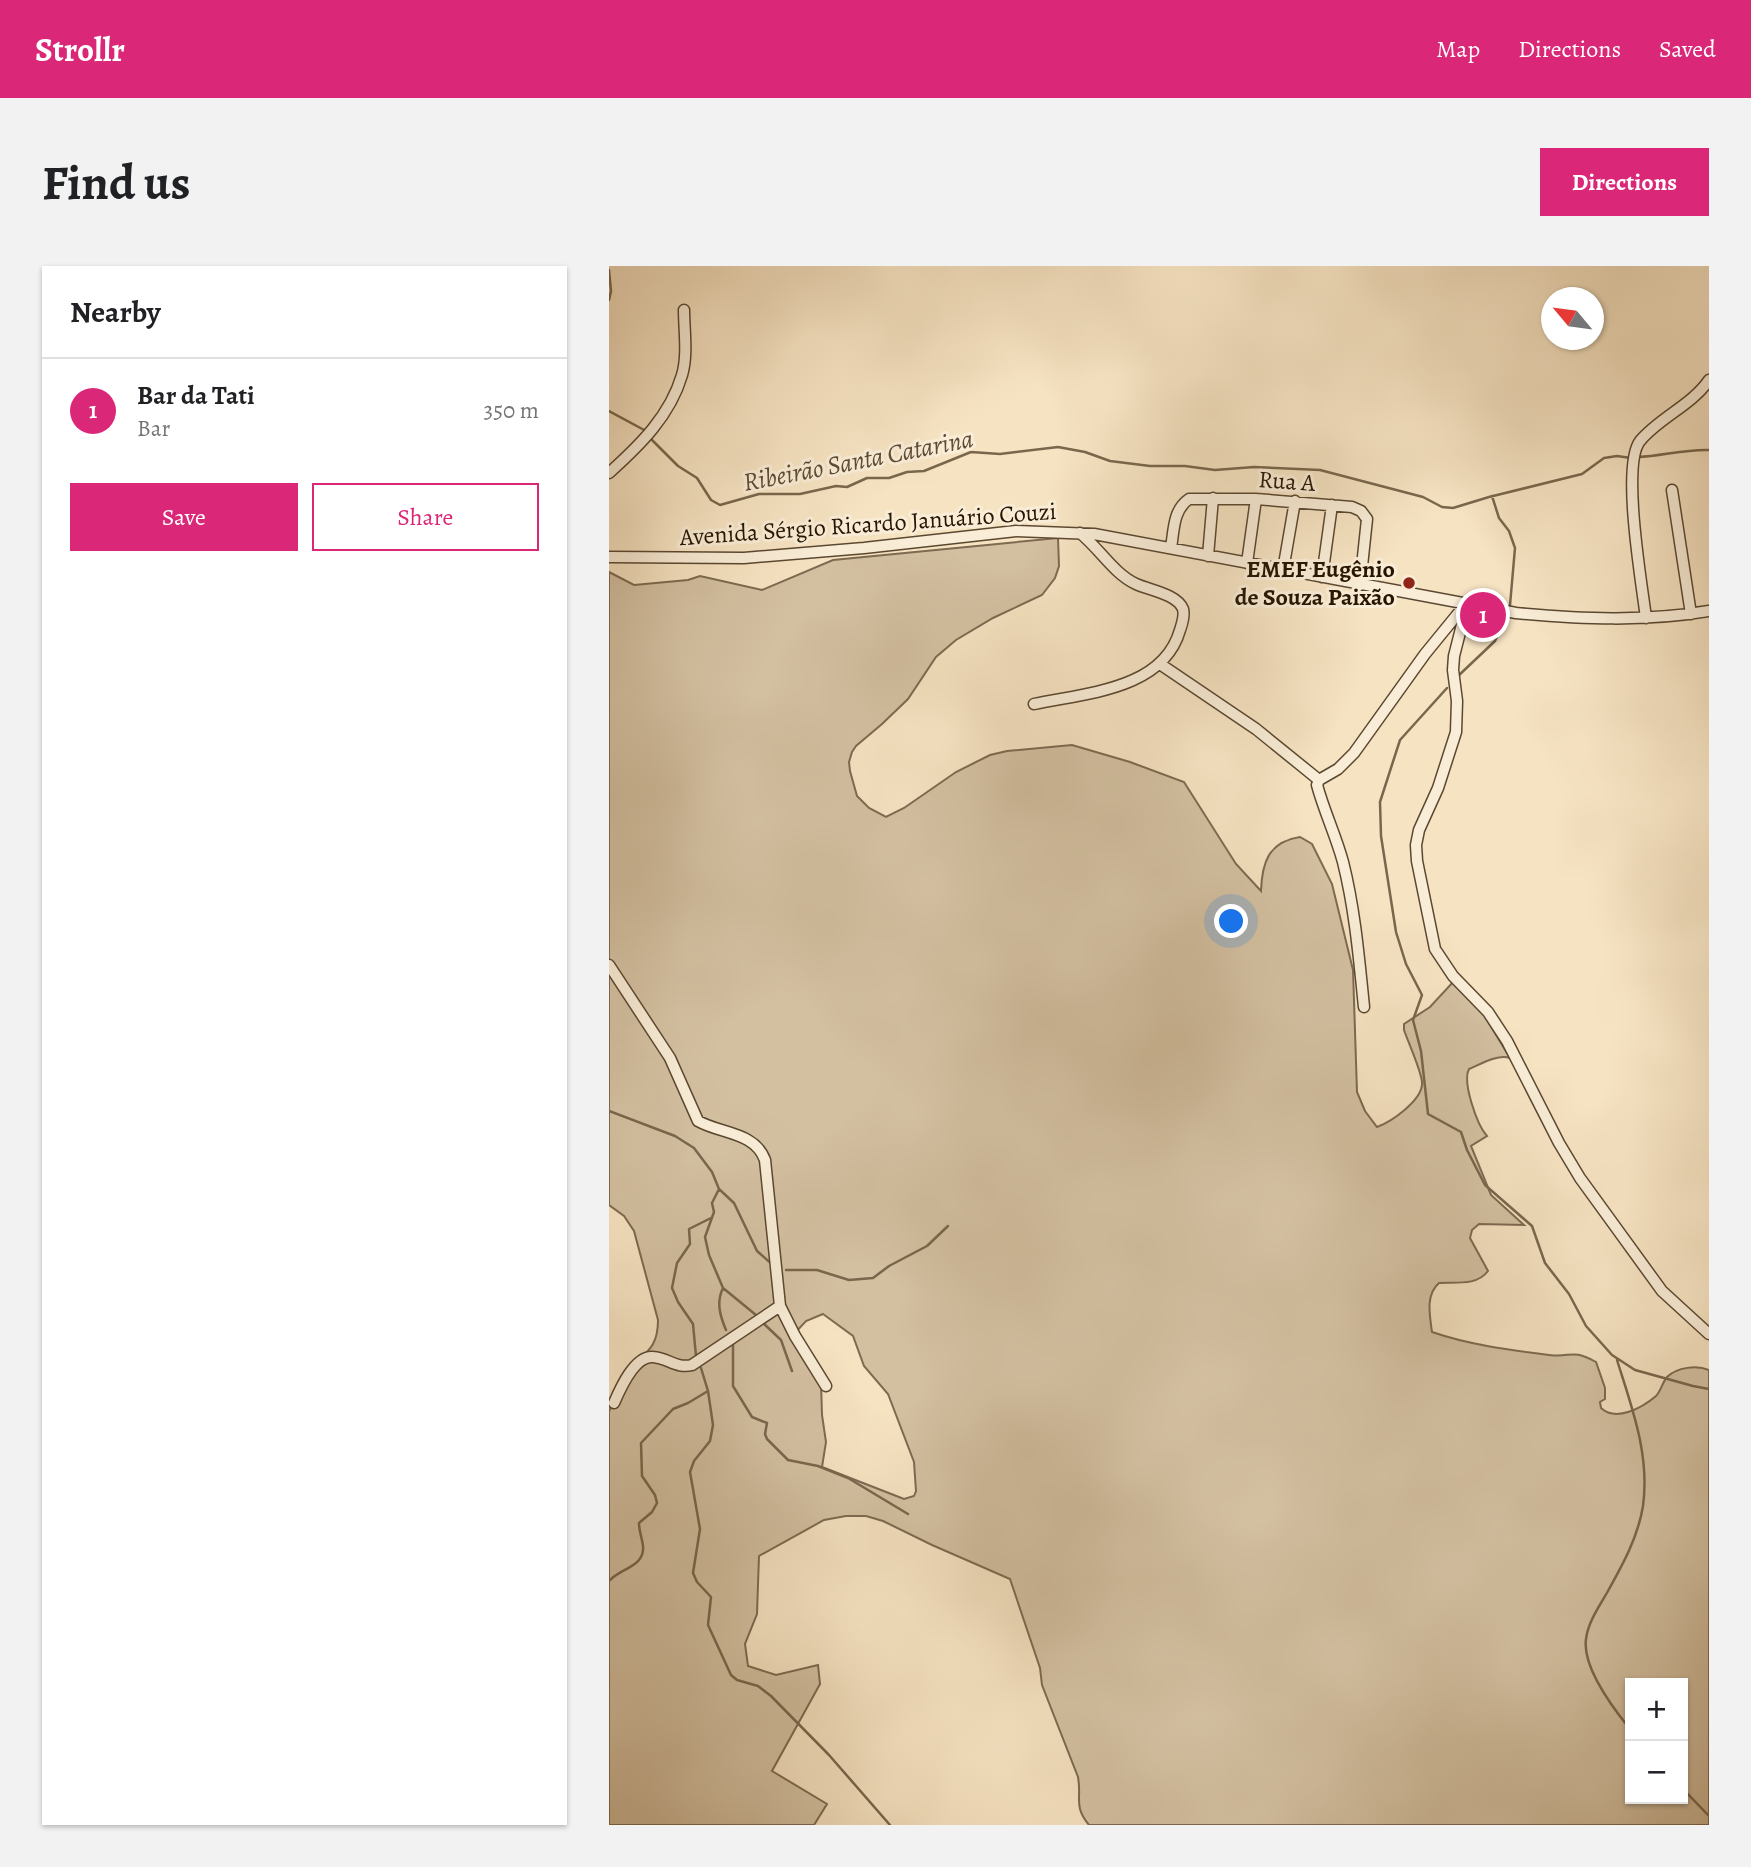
<!DOCTYPE html>
<meta charset="utf-8">
<style>
:root{--surface:#fff;--page:#f2f2f2;--text:#202124;--muted:#757577;--line:#e0e0e0;--accent:#db2777}
body{margin:0;font-family:Alegreya,serif;background:var(--page);color:var(--text)}
.controls{position:absolute;right:21px;bottom:21px;display:grid;overflow:hidden;border-radius:0px;box-shadow:0 2px 5px #0004}
.controls button{width:63px;height:63px;display:grid;place-items:center;padding:0;border:0;border-bottom:2px solid var(--line);background:var(--surface);color:var(--text);font:35px sans-serif}
.compass{position:absolute;left:932px;top:21px;width:63px;height:63px;border-radius:50%;background:var(--surface);box-shadow:0 2px 5px #0004;rotate:299deg}
.you{position:absolute;left:623px;top:656px;width:24px;height:24px;margin:-18px;border:5px solid #fff;border-radius:50%;background:#1a73e8;box-shadow:0 0 0 10px #1a73e833}
.badge{display:grid;place-items:center;width:46px;height:46px;border-radius:50%;background:var(--accent);color:#fff;font-size:23px;font-weight:700}
.pin{position:absolute;translate:-50% -50%;border:4px solid #fff;box-shadow:0 2px 7px #0006}
.list{margin:0;padding:0;list-style:none}
h2{display:flex;justify-content:space-between;align-items:center;height:91px;margin:0;padding:0 28px;font-size:30px}
h2 small{font-size:23px;font-weight:400;color:var(--muted)}
.list li{display:grid;grid-template-columns:46px 1fr auto;gap:21px;align-items:center;box-sizing:border-box;height:105px;padding:0 28px;border-top:2px solid var(--line)}
.list b{display:block;font-size:26px;white-space:nowrap}
.list p{margin:0;font-size:23px;white-space:nowrap;color:var(--muted)}
.list em{font-size:23px;font-style:normal;color:var(--muted)}
.actions{display:flex;gap:14px;padding:21px 28px}
.actions a{flex:1;padding:16px 0;border:2px solid var(--accent);border-radius:0px;text-align:center;font-size:24px;color:var(--accent)}
.actions .main{background:var(--accent);color:#fff}
.map{position:relative;flex:none;width:1100px;height:1559px;overflow:hidden;border-radius:0px}
header{display:flex;align-items:center;gap:42px;box-sizing:border-box;height:98px;padding:0 35px;background:var(--accent);color:#fff}
header strong{font-size:33px}
nav{display:flex;gap:38px;margin-inline-start:auto;font-size:24px}
.intro{display:flex;align-items:center;justify-content:space-between;box-sizing:border-box;height:168px;padding:0 42px}
h1{margin:0;font-size:49px}
.button{padding:18px 32px;border-radius:0px;background:var(--accent);color:#fff;font-size:24px;font-weight:700}
main{display:flex;gap:42px;padding:0 42px}
aside{flex:1;background:var(--surface);border-radius:0px;box-shadow:0 2px 5px #0004}
.map>svg:first-child{display:block}
</style>
<header>
<strong>Strollr</strong>
<nav><a>Map</a><a>Directions</a><a>Saved</a></nav>
</header>
<div class="intro"><h1>Find us</h1><a class="button">Directions</a></div>
<main>
<aside>
<h2>Nearby<small></small></h2>
<ul class="list">
<li><span class="badge">1</span><div><b>Bar da Tati</b><p>Bar</p></div><em>350 m</em></li>
</ul>
<div class="actions"><a class="main">Save</a><a>Share</a></div>
</aside>
<div class="map">
<svg width="1100" height="1559" viewBox="0 0 1100 1559">
<rect width="100%" height="100%" fill="#f6e3c2"/>
<filter id="stains"><feTurbulence type="fractalNoise" baseFrequency=".00286" numOctaves="4"/><feColorMatrix values="0 0 0 0 .2 0 0 0 0 .09 0 0 0 0 .02 0 0 0 .5 -.17"/></filter>
<radialGradient id="worn" r=".72"><stop offset=".6" stop-color="#630" stop-opacity="0"/><stop offset="1" stop-color="#630" stop-opacity=".3"/></radialGradient>
<!-- green -->
<path fill="#d3c0a1" stroke="#7d6a51" stroke-width="2" fill-rule="evenodd" d="M449 272 450 300 446 312 433 329 384 352 347 374 327 391 299 433 273 458 247 480 243 486 240 496 241 505 248 530 260 542 277 551 295 542 347 506 381 489 398 485 463 479 521 496 575 516 627 598 652 625C653 597 659 576 691 571L703 578 723 618 744 704 748 826 756 845 768 861C782 856 814 834 813 817 813 806 799 776 795 764V758L821 741 845 715 872 744 901 792C888 788 872 798 860 803 853 816 868 859 878 870L862 880 882 929 915 959 870 958 863 964 861 972 879 1005C868 1020 847 1016 830 1017 816 1029 821 1050 823 1066 861 1079 900 1084 940 1089 963 1092 962 1082 987 1096L996 1122V1133L991 1136 992 1142C1007 1156 1033 1142 1047 1130 1052 1125 1053 1117 1058 1111 1068 1101 1088 1099 1100 1104V1559H480C464 1540 473 1532 469 1511L433 1419 431 1402 401 1313 323 1279 274 1255 257 1250H237L215 1254 150 1290 148 1348 136 1378 139 1400 167 1409 209 1399 211 1418 163 1505 218 1538 205 1559H0V1146C4 1135 7 1118 15 1109 32 1087 49 1087 49 1054L25 965 15 950 0 939V306L25 319 79 314 91 310 153 324 224 294ZM214 1048 244 1070 255 1100 279 1128 305 1196 307 1225 305 1230 295 1233 290 1231 213 1201 217 1176 213 1149 212 1116 184 1069 197 1055ZM1021 1417H1074V1533H1021Z"/>
<g fill="none" stroke-linecap="round" stroke-linejoin="round">
<!-- stream -->
<path stroke="#79674d" stroke-width="2.5" d="M0 4 2 25 0 34
M0 145 37 165
M43 174 69 200 88 212 102 234 111 239 150 228H191L227 220 238 221 258 212H280L298 206 315 205 362 186 391 188 449 181 476 186 501 195 541 200H576L606 204 645 201 711 204 814 231 833 241 844 242 880 231 973 208 995 192 1008 190 1022 192
M1029 191C1053 190 1076 183 1100 184
M883 230 890 252 900 265 906 282 901 339
M848 411 886 375 897 351
M838 422 791 474 771 536 772 570 787 666 797 698 813 729 804 754 812 785 819 848 852 866 858 884 876 919 923 960 936 997 960 1028 977 1060 1003 1089 1026 1104 1084 1120 1100 1123
M0 845 66 870 85 882 103 906 110 923 125 937 148 985 165 1000
M110 923 103 937 105 946 96 971 100 989 114 1022 147 1049
M177 1004H208L240 1014 264 1012 280 1000 318 980 339 960
M114 1022C107 1036 111 1050 117 1064
M153 1056 172 1074 183 1105
M124 1077V1120L143 1151 158 1157 156 1168 158 1173 179 1194 209 1200 239 1212 299 1248
M87 1090 84 1058 69 1036 63 1022 68 997 81 978 80 963 102 952
M1008 1094C1023 1142 1041 1189 1034 1240 1029 1271 1014 1298 999 1325 991 1339 979 1356 977 1373 973 1401 1004 1442 1021 1463
M92 1102 99 1125 104 1159 101 1175 85 1195 81 1206 91 1263 84 1307 88 1316 102 1331 99 1359 122 1409 128 1414 149 1420 162 1430 220 1489 281 1559
M0 1315C11 1302 36 1301 34 1280 33 1272 30 1265 30 1257L43 1246 48 1237 46 1229 33 1210 32 1177 64 1143 79 1137 99 1125
M1074 1523 1100 1550"/>
<!-- minor casing -->
<g stroke="#5b4831" stroke-width="13">
<path id="minor" d="M0 207C31 179 61 150 73 109 79 89 75 64 75 44
M1063 224 1082 348
M562 282C565 264 564 244 580 233H647L743 241 752 245 758 253 751 319
M599 290 604 232
M0 291 135 292 255 282 407 265 485 268 907 347C972 353 1036 356 1100 345
M638 297 647 233
M674 304 686 235
M713 311 723 239
M858 339 845 390 844 404 848 435 847 466 829 522 810 564 807 579 808 595 826 683 844 710 879 746 898 775 950 877 971 912 1053 1025 1100 1068
M1037 352C1033 319 1012 199 1031 175 1051 151 1082 140 1100 114
M551 398 647 463 710 514
M425 438C476 427 554 424 571 364 573 358 576 350 574 343 568 328 540 324 527 318 505 308 490 282 471 267
M0 699 61 792 89 855C112 868 146 866 156 894L171 1040 186 1070 217 1120
M755 741C750 692 746 644 734 596 727 570 715 545 708 519L710 514 729 503 745 487 816 388 856 339
M5 1137C11 1123 26 1089 44 1091 59 1092 68 1103 83 1099L171 1040"/>
</g>
<!-- minor -->
<use href="#minor" stroke="#f9edd7" stroke-width="10"/>
</g>
<!-- markers -->
<circle fill="#8f2418" stroke="#f9edd7" stroke-width="2.5" cx="800" cy="317" r="7"/>
<g text-anchor="middle" stroke-width="6" stroke-linejoin="round" paint-order="stroke">
<!-- street labels -->
<g font-size="24" fill="#271501" stroke="#f9edd7">
<text transform="translate(678 215) rotate(4)" y="8">Rua A</text>
<text transform="translate(259 258) rotate(-4)" y="8">Avenida Sérgio Ricardo Januário Couzi</text>
</g>
<!-- poi labels -->
<g font-size="24" font-weight="bold" fill="#271501" stroke="#f9edd7" text-anchor="end">
<text x="786" y="311">EMEF Eugênio<tspan x="786" dy="28">de Souza Paixão</tspan></text>
</g>
<!-- water labels -->
<g font-size="26" font-style="italic" fill="#5e4b34" stroke="#f9edd7">
<text transform="translate(249 194) rotate(-11)" y="9">Ribeirão Santa Catarina</text>
</g>
</g>
<rect width="100%" height="100%" filter="url(#stains)"/>
<rect width="100%" height="100%" fill="url(#worn)"/>
</svg>
<div class="controls">
<button>+</button>
<button>−</button>
</div>
<svg class="compass" viewBox="-18 -18 36 36"><path d="M0-13l5 13h-10z" fill="#e53935"/><path d="M0 13l5-13h-10z" fill="#757577"/></svg>
<div class="you"></div>
<div class="pin badge" style="left:874px;top:349px">1</div>
</div>
</main>
